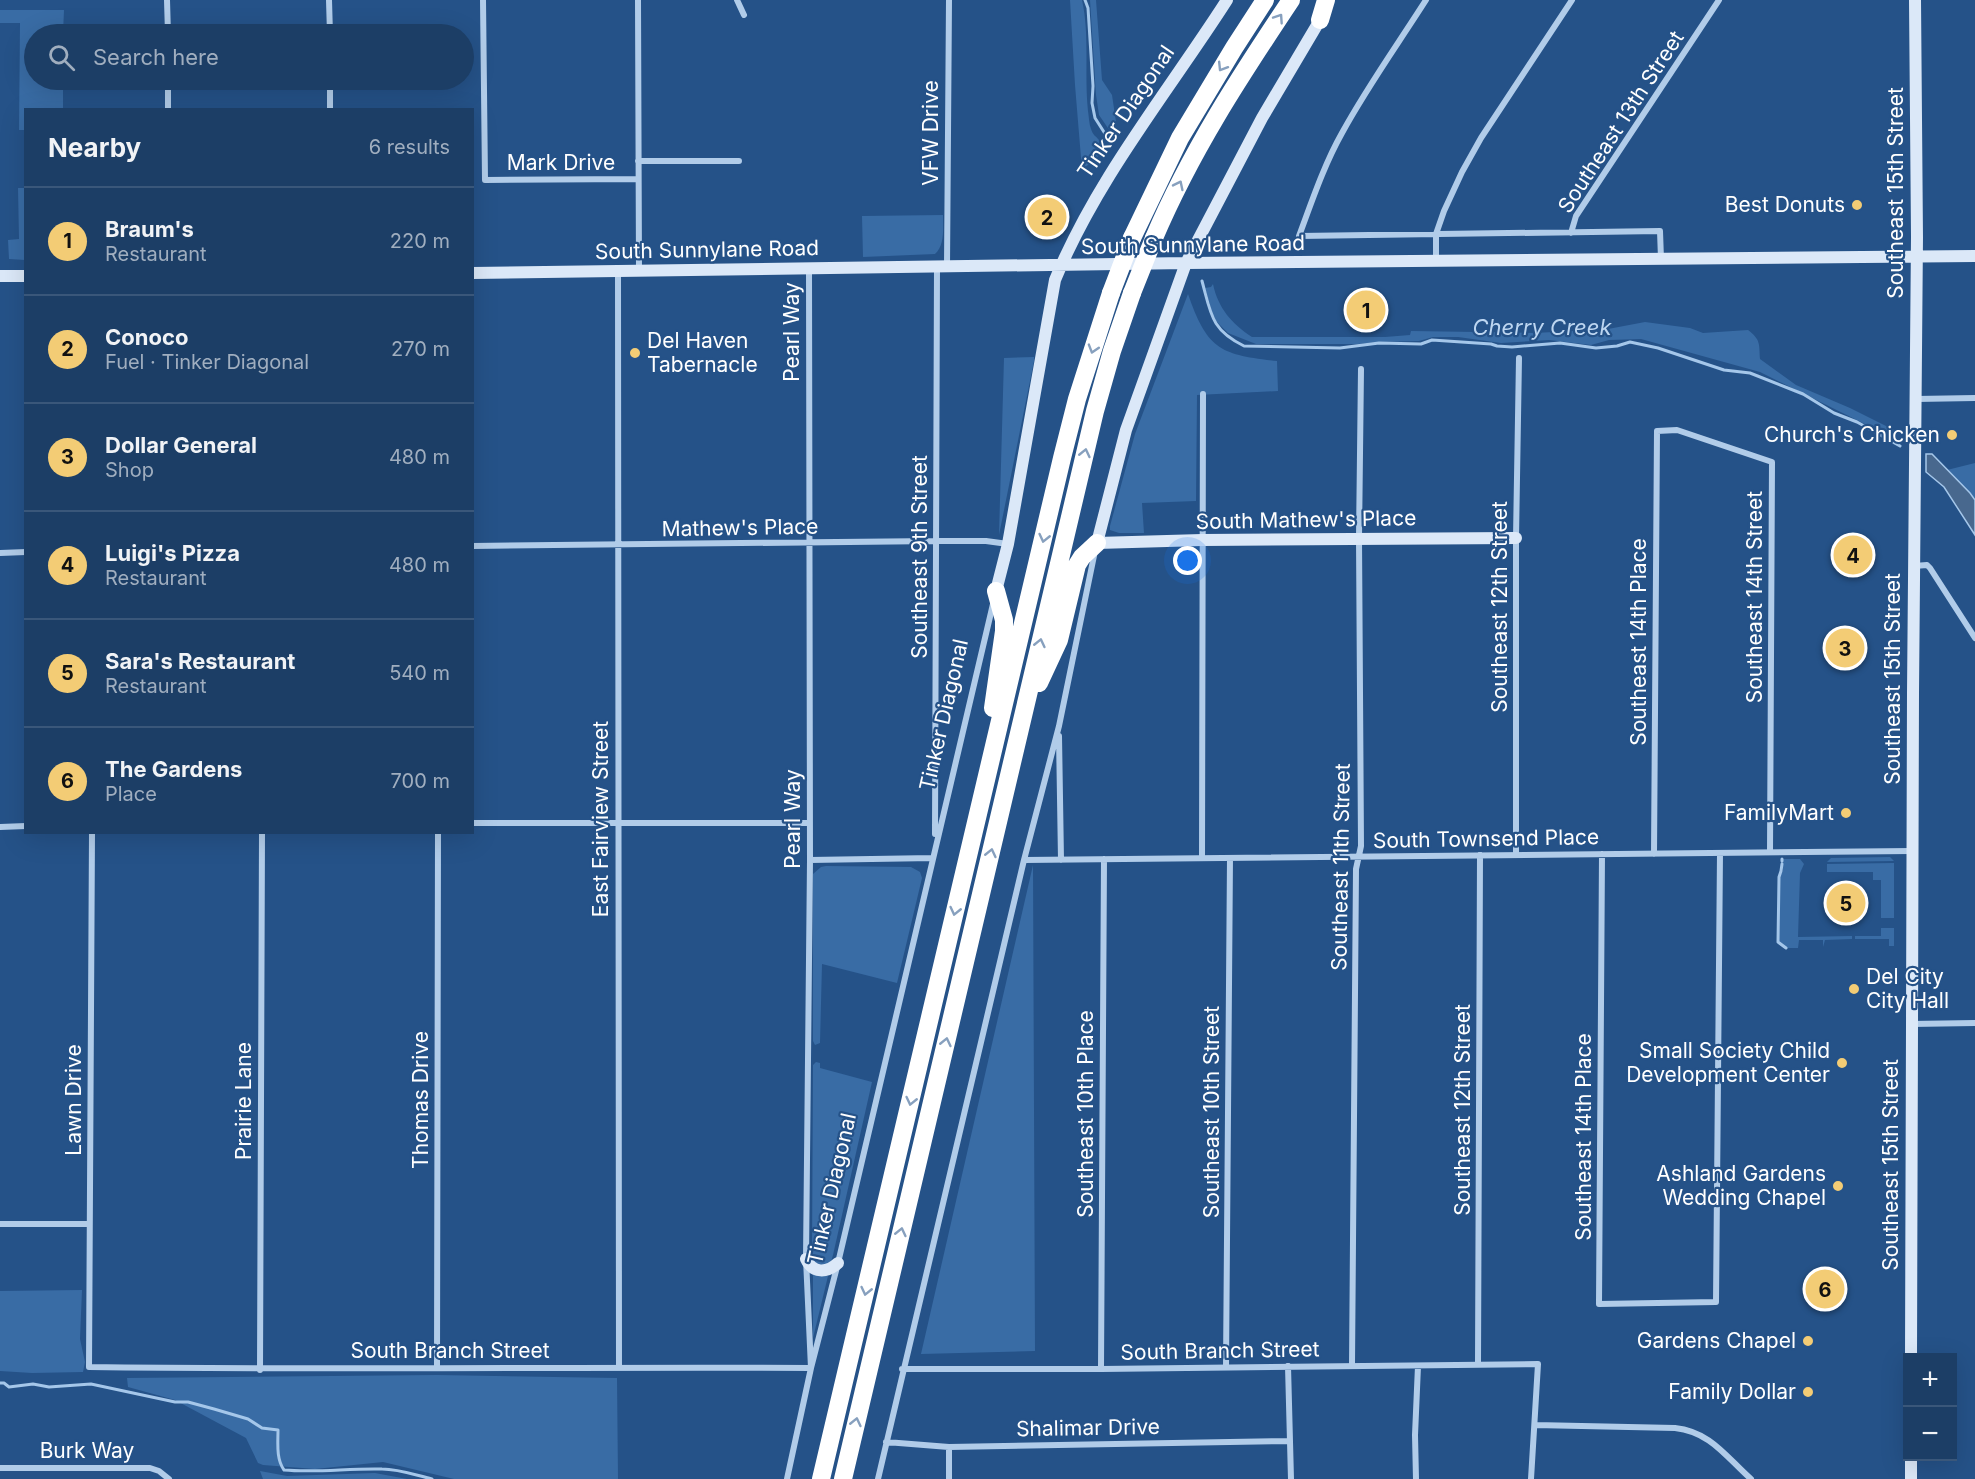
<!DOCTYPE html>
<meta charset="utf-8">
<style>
:root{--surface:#1c3e66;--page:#25456c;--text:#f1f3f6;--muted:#a0aebf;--line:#3a577a;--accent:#f3cc75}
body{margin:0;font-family:Inter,sans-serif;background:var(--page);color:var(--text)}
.controls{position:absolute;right:18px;bottom:18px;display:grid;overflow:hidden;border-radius:0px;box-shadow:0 6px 24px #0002}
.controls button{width:54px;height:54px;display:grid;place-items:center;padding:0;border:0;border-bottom:2px solid var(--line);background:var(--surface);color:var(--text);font:30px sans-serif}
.you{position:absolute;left:1188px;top:561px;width:21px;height:21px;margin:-15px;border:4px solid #fff;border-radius:50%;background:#1a73e8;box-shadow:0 0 0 9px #1a73e833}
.badge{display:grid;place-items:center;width:39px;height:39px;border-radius:50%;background:var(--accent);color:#111;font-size:20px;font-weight:700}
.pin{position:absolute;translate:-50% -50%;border:3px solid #fff;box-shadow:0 2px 6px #0006}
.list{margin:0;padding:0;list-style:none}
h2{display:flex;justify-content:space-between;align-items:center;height:78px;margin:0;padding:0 24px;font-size:26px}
h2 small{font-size:20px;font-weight:400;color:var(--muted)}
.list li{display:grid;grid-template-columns:39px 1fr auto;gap:18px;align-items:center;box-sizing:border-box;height:108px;padding:0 24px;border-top:2px solid var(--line)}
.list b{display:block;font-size:22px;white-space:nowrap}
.list p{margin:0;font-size:20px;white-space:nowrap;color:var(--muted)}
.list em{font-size:20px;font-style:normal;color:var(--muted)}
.icon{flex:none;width:33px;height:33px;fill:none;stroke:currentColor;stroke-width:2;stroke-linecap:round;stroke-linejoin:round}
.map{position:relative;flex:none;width:1975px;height:1479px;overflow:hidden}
.search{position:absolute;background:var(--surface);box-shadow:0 6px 24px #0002;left:24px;top:24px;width:450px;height:66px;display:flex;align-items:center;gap:15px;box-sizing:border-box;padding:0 21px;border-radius:33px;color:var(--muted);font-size:22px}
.panel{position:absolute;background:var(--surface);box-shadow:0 6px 24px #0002;left:24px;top:108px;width:450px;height:726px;border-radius:0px}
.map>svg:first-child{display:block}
</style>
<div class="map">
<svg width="1975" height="1479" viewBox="0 0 1975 1479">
<rect width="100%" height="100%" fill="#255288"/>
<!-- green -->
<path fill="#396ca5" d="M1070 0H1082C1090 36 1084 74 1088 111 1089 117 1089 124 1091 129 1095 141 1101 134 1102 153L1082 170 1075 85Z
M1090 0H1096L1102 80 1112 95 1116 122 1115 131 1112 134 1099 115 1096 95Z
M0 10H64L63 34H34V80H63V109L26 110 25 130H19L20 23H0Z
M18 188H25V260L9 259 8 240 19 239Z
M943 215C943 229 945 245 935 254L863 257 862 216Z
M1213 284C1218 308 1232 324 1252 337H1385L1410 335 1411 331 1535 333 1608 329 1645 322 1690 328 1703 333 1748 330C1761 340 1759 344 1760 359L1796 385 1850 408 1896 431H1888L1885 434 1760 372 1641 339 1609 340 1591 345 1549 340 1501 343 1458 337H1433L1419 341 1378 342 1358 344H1256L1228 333 1214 319 1205 288 1211 287Z
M1188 294C1207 349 1220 355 1277 361L1278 391 1197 395 1196 501 1142 503 1144 533H1119L1110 530V526L1135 434Z
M1034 357V361L999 535 1004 358Z
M1975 463V500L1970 493 1947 470Z
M1890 857 1894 861 1827 862 1831 858Z
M1783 859H1800L1804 864 1800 873 1798 937 1852 936V939L1825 940 1823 947V940H1799L1798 948H1787L1779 941 1780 876 1783 870Z
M1894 863V918H1881V880H1873V872H1827V864Z
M1033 865 1035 1351 921 1354Z
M826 866 911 867 920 872 922 878 897 983 822 964 820 1043 815 1045 813 1041V874L821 867Z
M1881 928H1894V946H1889V939H1855V936H1881Z
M816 1062 820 1063V1068L872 1082 833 1255 831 1262 822 1266 814 1262 812 1253 813 1065Z
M813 1275 828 1276 813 1338Z
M82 1290 80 1339 85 1362 83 1372 32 1373 0 1371V1291Z
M437 1375 617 1378 618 1479H454L383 1462 315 1469 263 1465 258 1463 246 1438 175 1400 128 1387 127 1378Z
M260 1471 287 1476 375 1473 407 1479H263Z"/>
<!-- water -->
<path fill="#48688e" stroke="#a5c7ea" stroke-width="1.5" d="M1926 454H1932L1970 493 1975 500V535L1944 487 1926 472Z"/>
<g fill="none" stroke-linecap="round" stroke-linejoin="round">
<!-- stream -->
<path stroke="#a5c7ea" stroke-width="3" d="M1085 0 1088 8 1093 86 1092 103 1095 118 1111 143
M1202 281C1211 314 1211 330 1244 346L1340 348 1379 343 1421 344 1432 340 1491 344 1497 346 1512 347 1560 343 1596 348 1617 346 1630 342 1658 348 1724 370 1750 373 1803 394 1834 413 1857 422 1900 446
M1782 859V861
M1782 864 1781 871 1779 877 1778 942 1786 948
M0 1383H4L9 1387 33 1384 49 1387 91 1384 175 1402H188L214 1409 248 1419 262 1428 278 1430C278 1443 276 1459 284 1470 317 1473 349 1468 382 1469 399 1469 415 1475 432 1479"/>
<!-- street -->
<path stroke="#b1cce9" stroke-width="6" d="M167 0 168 34
M329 0 330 34
M483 0 485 180 638 179
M638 0 639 271
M737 0 744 15
M1426 0C1398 44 1367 87 1342 133 1324 165 1312 201 1299 236L1660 231 1661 259
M168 80V110
M330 80V110
M638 161H739
M1571 233 1576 216 1719 0
M1436 261V234L1444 211 1462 172 1481 138 1572 0
M947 266 949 0
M618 271 619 1367
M1916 399 1975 398
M472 546 936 541H986L1008 544
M0 553 26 552
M1914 566 1927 565 1930 568 1975 638
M1059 736 1061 860
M472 823H809
M0 827 26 826
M92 832 89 1367C330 1370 570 1367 811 1368L806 1259 810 860 809 269
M935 834 937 267
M1602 854 1599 1304 1716 1302 1720 853
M1654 854 1657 431 1677 430 1772 462 1770 852
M1516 855V538L1519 358
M1202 858 1203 394
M810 860 933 858
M1024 860 1912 851
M1911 1024 1975 1023
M0 1224H89
M1478 1364 1480 855
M1352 1365 1356 869 1361 846 1359 538 1361 369
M1288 1366 1291 1479
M437 1367 438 832
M1226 1367 1230 858
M902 1369H1101L1538 1364 1531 1479
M1101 1369 1104 859
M260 1370 262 832
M1535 1425 1675 1428C1711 1432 1726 1457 1751 1479
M886 1442 949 1447 1290 1441
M0 1468H150L159 1471 169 1479
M787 1479 811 1368 838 1263 993 604
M878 1479 1024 860 1059 726 1095 551
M949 1479V1447
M1416 1479 1415 1435 1418 1366"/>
<!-- secondary -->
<path stroke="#dbe8f8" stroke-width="12" d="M1320 20 1262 118 1186 263 1126 430 1097 543 1202 540 1516 538
M472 273 1186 263 1975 256
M0 276H26
M996 591 1008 544 1055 280C1097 178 1168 92 1227 0
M806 1259C813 1274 827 1273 838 1263
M1911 1358 1913 693 1917 237 1915 0
M1911 1456V1479"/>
<!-- highway -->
<path stroke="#fff" stroke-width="18" d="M1320 20 1326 0
M1132 238 1180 138 1234 48 1265 0
M1154 238C1191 151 1239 78 1291 0
M1039 683 1059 640 1077 565 1082 557 1097 543
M993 708 1004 631V620L996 591
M821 1479 1062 458 1077 399 1111 293
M843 1479 1095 411 1112 351 1132 293"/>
<!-- highway-bridge -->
<path stroke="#fff" stroke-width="18" d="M1111 293 1132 238
M1132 293 1154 238"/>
</g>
<!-- one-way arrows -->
<defs><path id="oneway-chevron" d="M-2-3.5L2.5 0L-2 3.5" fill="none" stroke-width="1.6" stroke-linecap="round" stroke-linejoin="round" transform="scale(1.5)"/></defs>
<g stroke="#87a0be">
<use href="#oneway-chevron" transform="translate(1279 18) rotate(-56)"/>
<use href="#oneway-chevron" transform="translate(1222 67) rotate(122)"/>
<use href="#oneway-chevron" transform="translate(1179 185) rotate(-64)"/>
<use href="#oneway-chevron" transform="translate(1093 349) rotate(107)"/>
<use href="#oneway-chevron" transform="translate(1085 453) rotate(-77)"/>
<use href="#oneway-chevron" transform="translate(1044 538) rotate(103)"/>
<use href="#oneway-chevron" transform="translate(1040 643) rotate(-77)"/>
<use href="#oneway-chevron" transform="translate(991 853) rotate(-77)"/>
<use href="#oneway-chevron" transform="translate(955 911) rotate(103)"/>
<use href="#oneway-chevron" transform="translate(946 1042) rotate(-77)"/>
<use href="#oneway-chevron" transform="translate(911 1101) rotate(103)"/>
<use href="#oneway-chevron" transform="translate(901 1232) rotate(-77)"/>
<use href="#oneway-chevron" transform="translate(866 1291) rotate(103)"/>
<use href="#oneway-chevron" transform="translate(856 1422) rotate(-77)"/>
</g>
<!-- markers -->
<g fill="#f3cc75" stroke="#255288" stroke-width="2">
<circle cx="1857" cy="205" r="6"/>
<circle cx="635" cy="353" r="6"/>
<circle cx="1952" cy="435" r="6"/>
<circle cx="1846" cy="813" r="6"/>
<circle cx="1854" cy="989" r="6"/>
<circle cx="1842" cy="1063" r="6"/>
<circle cx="1838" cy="1186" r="6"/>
<circle cx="1808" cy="1341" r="6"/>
<circle cx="1808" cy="1392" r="6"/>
</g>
<g text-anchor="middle" stroke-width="4.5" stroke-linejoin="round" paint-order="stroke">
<!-- street labels -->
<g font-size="21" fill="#fff" stroke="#255288">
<text transform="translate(1126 112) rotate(-56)" y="7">Tinker Diagonal</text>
<text transform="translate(1621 122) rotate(-57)" y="7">Southeast 13th Street</text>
<text transform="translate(931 133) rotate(-90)" y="7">VFW Drive</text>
<text x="561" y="170">Mark Drive</text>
<text transform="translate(1896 193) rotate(-90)" y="7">Southeast 15th Street</text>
<text transform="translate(1193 245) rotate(-1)" y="7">South Sunnylane Road</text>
<text transform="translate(707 250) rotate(-1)" y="7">South Sunnylane Road</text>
<text transform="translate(792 332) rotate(-90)" y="7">Pearl Way</text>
<text transform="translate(1306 520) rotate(-1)" y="7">South Mathew's Place</text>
<text transform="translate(740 528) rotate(-1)" y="7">Mathew's Place</text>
<text transform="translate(920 557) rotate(-90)" y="7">Southeast 9th Street</text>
<text transform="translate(1755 597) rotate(-90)" y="7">Southeast 14th Street</text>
<text transform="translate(1500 607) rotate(-90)" y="7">Southeast 12th Street</text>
<text transform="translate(1639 642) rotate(-90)" y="7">Southeast 14th Place</text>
<text transform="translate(1893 679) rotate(-90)" y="7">Southeast 15th Street</text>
<text transform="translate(944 715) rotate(-77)" y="7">Tinker Diagonal</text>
<text transform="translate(601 819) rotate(-90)" y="7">East Fairview Street</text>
<text transform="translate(793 819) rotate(-90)" y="7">Pearl Way</text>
<text transform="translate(1486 839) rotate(-1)" y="7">South Townsend Place</text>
<text transform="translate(1341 867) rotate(-89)" y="7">Southeast 11th Street</text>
<text transform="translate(74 1100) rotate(-90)" y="7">Lawn Drive</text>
<text transform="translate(421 1100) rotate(-90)" y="7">Thomas Drive</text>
<text transform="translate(244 1101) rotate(-90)" y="7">Prairie Lane</text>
<text transform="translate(1463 1110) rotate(-90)" y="7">Southeast 12th Street</text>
<text transform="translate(1212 1112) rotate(-90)" y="7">Southeast 10th Street</text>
<text transform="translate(1086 1114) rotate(-90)" y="7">Southeast 10th Place</text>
<text transform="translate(1584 1137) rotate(-90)" y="7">Southeast 14th Place</text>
<text transform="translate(1891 1165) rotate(-90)" y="7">Southeast 15th Street</text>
<text transform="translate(832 1189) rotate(-77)" y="7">Tinker Diagonal</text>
<text x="450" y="1358">South Branch Street</text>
<text transform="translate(1220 1351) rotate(-1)" y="7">South Branch Street</text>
<text transform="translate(1088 1428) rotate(-1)" y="7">Shalimar Drive</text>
<text x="87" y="1458">Burk Way</text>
</g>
<!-- poi labels -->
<g font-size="21" fill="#fff" stroke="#255288" text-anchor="end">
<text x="1845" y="212">Best Donuts</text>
<text x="647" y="348" text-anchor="start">Del Haven<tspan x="647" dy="24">Tabernacle</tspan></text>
<text x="1940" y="442">Church's Chicken</text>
<text x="1834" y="820">FamilyMart</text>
<text x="1866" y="984" text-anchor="start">Del City<tspan x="1866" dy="24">City Hall</tspan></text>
<text x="1830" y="1058">Small Society Child<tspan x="1830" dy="24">Development Center</tspan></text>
<text x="1826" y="1181">Ashland Gardens<tspan x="1826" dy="24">Wedding Chapel</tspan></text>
<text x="1796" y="1348">Gardens Chapel</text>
<text x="1796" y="1399">Family Dollar</text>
</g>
<!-- water labels -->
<g font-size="22" font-style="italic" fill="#bdd6f1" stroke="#255288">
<text x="1542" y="335">Cherry Creek</text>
</g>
</g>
</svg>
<div class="controls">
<button>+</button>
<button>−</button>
</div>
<div class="you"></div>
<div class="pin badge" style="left:1366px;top:310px">1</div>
<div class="pin badge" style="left:1047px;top:217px">2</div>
<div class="pin badge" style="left:1845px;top:648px">3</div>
<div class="pin badge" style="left:1853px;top:555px">4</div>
<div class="pin badge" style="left:1846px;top:903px">5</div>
<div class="pin badge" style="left:1825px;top:1289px">6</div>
<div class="search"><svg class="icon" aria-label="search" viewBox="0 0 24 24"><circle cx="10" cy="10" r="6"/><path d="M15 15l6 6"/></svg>Search here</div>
<section class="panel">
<h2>Nearby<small>6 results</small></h2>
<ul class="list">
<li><span class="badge">1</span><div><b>Braum's</b><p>Restaurant</p></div><em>220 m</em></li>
<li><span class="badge">2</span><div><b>Conoco</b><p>Fuel · Tinker Diagonal</p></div><em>270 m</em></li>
<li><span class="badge">3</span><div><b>Dollar General</b><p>Shop</p></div><em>480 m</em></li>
<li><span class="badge">4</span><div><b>Luigi's Pizza</b><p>Restaurant</p></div><em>480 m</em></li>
<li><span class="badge">5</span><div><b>Sara's Restaurant</b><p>Restaurant</p></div><em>540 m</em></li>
<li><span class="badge">6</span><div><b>The Gardens</b><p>Place</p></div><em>700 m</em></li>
</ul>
</section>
</div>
